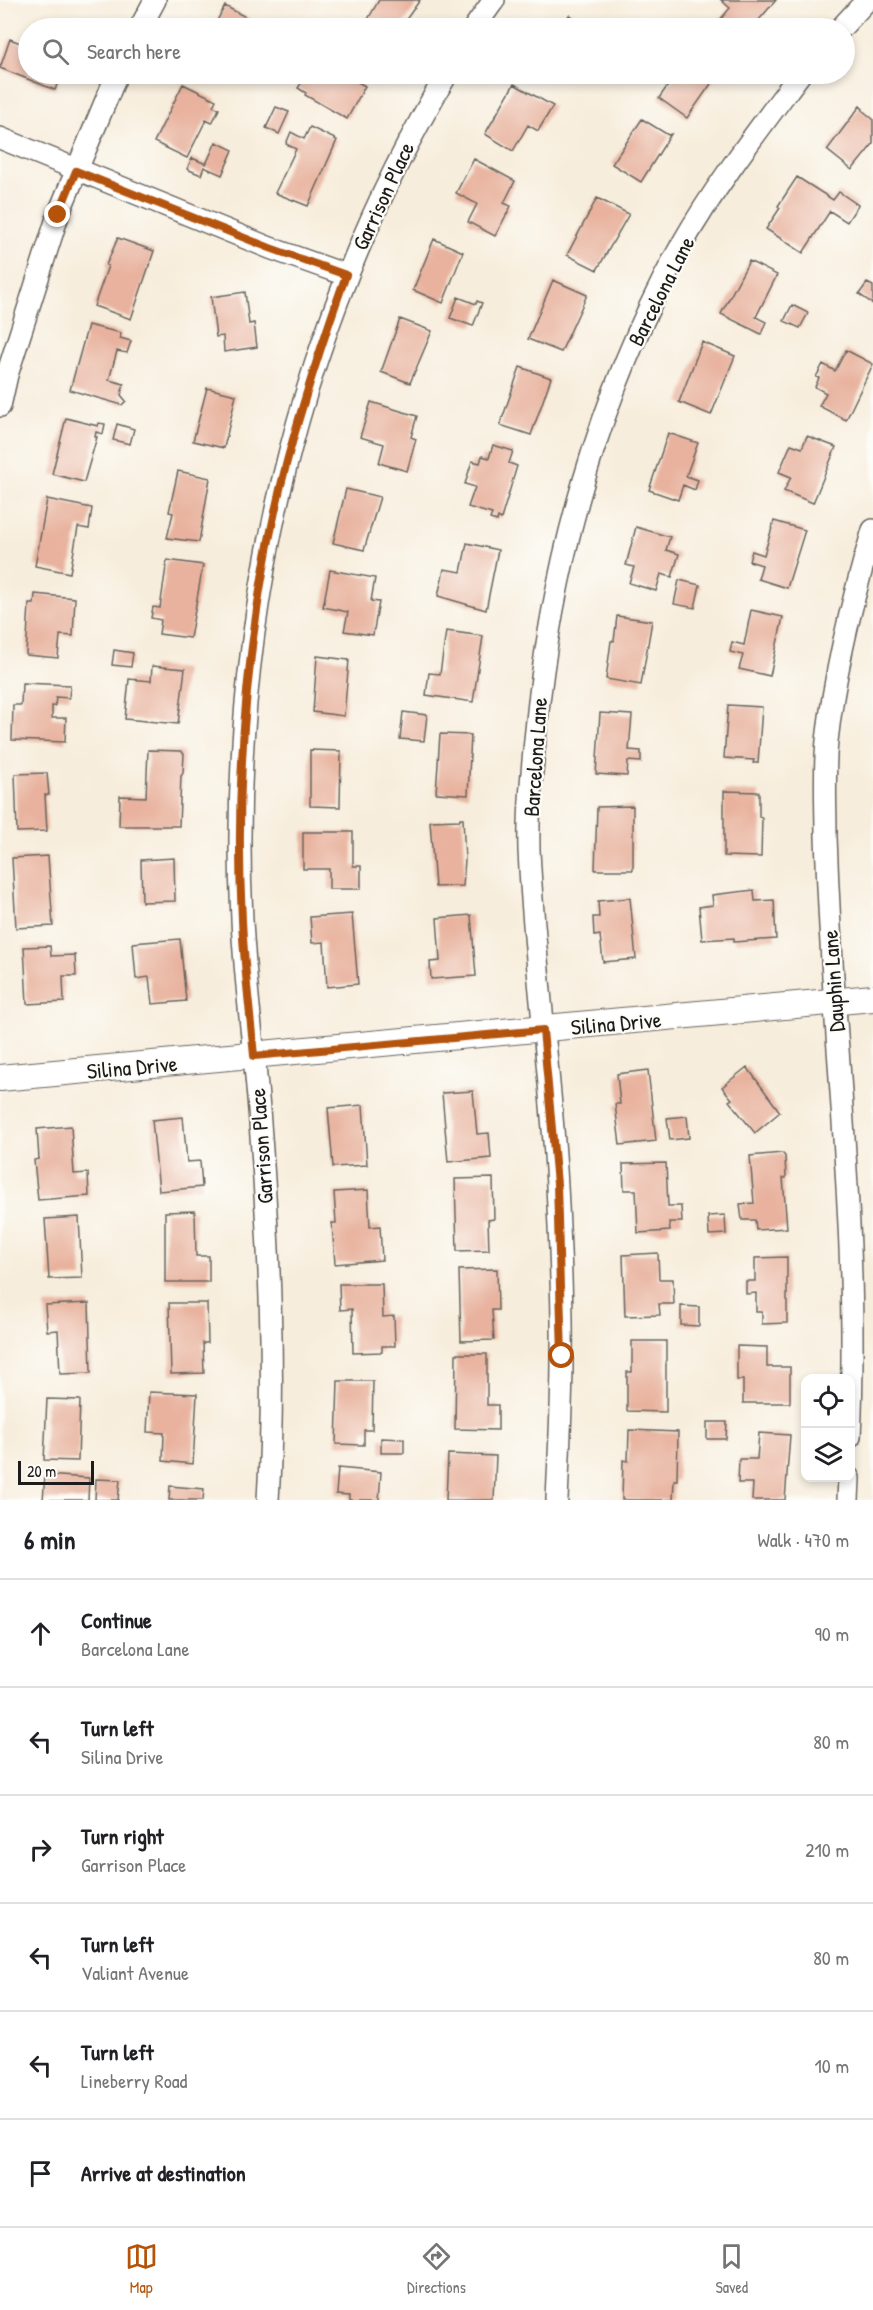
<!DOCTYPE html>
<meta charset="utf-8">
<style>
:root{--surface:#fff;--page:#f2f2f2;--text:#202124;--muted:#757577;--line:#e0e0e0;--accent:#b45309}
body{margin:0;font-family:"Patrick Hand",sans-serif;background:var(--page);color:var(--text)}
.controls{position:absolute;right:18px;bottom:18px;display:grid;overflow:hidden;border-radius:12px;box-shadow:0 3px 9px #0003}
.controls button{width:54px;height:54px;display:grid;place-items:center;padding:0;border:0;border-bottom:2px solid var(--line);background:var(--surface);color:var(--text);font:30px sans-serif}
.scale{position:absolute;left:18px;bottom:15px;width:76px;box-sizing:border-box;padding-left:6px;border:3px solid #1c1c1c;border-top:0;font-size:16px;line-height:21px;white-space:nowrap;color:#1c1c1c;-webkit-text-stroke:4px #fdfcf7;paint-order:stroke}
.stop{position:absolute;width:18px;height:18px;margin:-14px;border:4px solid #b45309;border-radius:50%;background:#fff}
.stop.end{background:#b45309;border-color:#fff;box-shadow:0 2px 6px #0008}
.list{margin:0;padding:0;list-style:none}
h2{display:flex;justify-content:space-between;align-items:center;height:78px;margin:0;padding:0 24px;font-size:26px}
h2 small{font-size:20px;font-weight:400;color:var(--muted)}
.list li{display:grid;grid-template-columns:39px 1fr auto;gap:18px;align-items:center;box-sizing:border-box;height:108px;padding:0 24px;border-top:2px solid var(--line)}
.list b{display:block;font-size:22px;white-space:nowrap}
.list p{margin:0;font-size:20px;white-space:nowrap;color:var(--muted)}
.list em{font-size:20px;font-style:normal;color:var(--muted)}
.icon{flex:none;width:33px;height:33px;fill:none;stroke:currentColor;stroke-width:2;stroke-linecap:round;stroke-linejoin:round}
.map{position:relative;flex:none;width:873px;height:1500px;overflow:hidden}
.search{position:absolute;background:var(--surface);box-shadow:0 3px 9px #0003;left:18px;right:18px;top:18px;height:66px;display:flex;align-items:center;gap:15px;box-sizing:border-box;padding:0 21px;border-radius:33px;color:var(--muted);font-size:22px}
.sheet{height:726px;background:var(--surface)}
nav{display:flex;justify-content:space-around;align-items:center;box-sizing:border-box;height:84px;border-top:2px solid var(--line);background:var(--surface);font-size:16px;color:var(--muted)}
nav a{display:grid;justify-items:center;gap:3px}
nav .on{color:var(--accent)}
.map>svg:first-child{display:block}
</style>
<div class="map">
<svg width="873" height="1500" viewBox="0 0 873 1500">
<rect width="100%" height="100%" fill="#fdfcf7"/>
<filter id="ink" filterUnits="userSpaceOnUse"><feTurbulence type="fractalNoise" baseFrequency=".0167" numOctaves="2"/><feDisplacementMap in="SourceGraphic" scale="12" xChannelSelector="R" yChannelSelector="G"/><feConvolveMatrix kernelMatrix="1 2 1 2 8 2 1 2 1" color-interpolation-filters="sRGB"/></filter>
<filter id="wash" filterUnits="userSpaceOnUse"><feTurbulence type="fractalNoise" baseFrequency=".008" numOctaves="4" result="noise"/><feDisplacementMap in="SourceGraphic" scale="24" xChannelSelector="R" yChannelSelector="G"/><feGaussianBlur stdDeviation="1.35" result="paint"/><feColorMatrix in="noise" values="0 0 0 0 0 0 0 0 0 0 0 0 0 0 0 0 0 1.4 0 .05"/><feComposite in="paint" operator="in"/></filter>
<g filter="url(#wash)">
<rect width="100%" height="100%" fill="#f7eddc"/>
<g id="blocks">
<!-- building -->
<path fill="#e8b29e" d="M379 0H420L400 28H363Z
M721 0H776L752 28H729L719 21 730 8Z
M225 6 253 21 249 28H213Z
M569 15 590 28H561Z
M10 39 28 46V74H61L55 90 0 68Z
M307 74H344L365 86 347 119 305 95 306 93 298 88Z
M676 74H718L687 118 659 98Z
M183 84 216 100 213 106 219 109 212 123 206 120 187 158 154 142Z
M514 84 553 106 538 131 528 125 513 151 485 134Z
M860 106 863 109 862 110 873 119V144L852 170 827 150Z
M276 107 289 112 279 134 266 128Z
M642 119 668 135 671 134 641 182 612 164Z
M310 127 337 140 308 206 275 193 296 149 286 144 291 132 304 139Z
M216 142 233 150 222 175 204 167 201 175 187 169 192 158 206 164Z
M474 159 515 181 504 203 511 206 495 236 468 222 477 204 456 193Z
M797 177 833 200 839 192 858 205 847 222 830 211 803 253 766 229 780 208 778 206Z
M597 198 629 214 597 270 567 255Z
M118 238 154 251 131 319 94 306 108 266 106 265Z
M434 239 463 252 443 303 413 290Z
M749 261 777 275 756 317 766 322 761 334 721 314Z
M553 280 587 295 561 352 528 339Z
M867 283 873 286V304L859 294Z
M245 292 249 324 254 323 257 347 224 352 223 336 216 337 211 297Z
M458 297 476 304 477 301 482 303 473 326 450 318Z
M792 305 808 313 800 328 784 321Z
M400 319 432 331 410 383 381 372Z
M88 325 121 333 120 338 131 341 127 353 117 351 109 380 124 384 121 395 126 401 122 405 70 390Z
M702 342 735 356 711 415 679 402Z
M846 350 873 364 846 420 819 406 826 393 815 387 819 378 816 377 823 364 835 371Z
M520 367 551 378 531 435 500 425Z
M207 388 236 395 224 448 193 441Z
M371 402 417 416 411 437 416 439 407 471 379 463 384 444 360 437Z
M66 418 98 426 99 423 105 424 103 434 96 432 95 437H97L84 482 52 474Z
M117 424 134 429 130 444 113 440Z
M668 433 698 443 686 476 698 480 695 490 683 485 678 500 649 490Z
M807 436 836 447 813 503 784 491 791 477 779 472 791 444 802 448Z
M493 445 513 451 509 463 517 466 501 519 498 517 497 521 490 519 492 514 468 507 475 487 465 484 472 461 480 463 482 456 489 458Z
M178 471 210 478 199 542 167 538 173 513 169 512Z
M346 489 380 497 364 550 333 543Z
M47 499 92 508 89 529 78 527 70 573 35 566Z
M774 521 805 530 787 588 758 579 762 565 749 561 752 551 764 555Z
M636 527 670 537 666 550 679 554 672 577 661 574 656 591 629 583 634 567 626 565Z
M467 543 498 550 486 610 438 596 444 569 461 572Z
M167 560 203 565 190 638 159 634 161 620 151 618 153 607 160 608Z
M330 570 375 578 371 601 379 602 373 635 344 631 348 612 323 607Z
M679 580 700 585 695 608 674 604Z
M35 594 75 598 73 636 60 635 58 658 26 655 29 604H34Z
M751 610 783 617 770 676 739 669 743 655 730 652 732 642 744 645Z
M617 616 652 621 641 685 606 679 611 641H614Z
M446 631 483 636 473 702 426 695 429 673 440 674Z
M114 650 133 653 131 667 112 665Z
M317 656 349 660 344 716 313 712Z
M152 666 185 669 178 724 125 719 129 679 151 681Z
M22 683 70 685 69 698 56 697 55 706H52V718H66L65 742 12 740 13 705H21Z
M728 705 762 707 758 763H753L754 760 724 758Z
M403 712 427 715 424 741 400 739Z
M600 713 632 715 629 750 641 751V762L628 761 627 776 596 774Z
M440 734 471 735 468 795 436 793Z
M148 750 181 751 184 754 183 773 181 776 179 826H119L120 796 146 797Z
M310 750 341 751 340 807 310 806Z
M47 773 49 795H45L47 831 17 832 15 774Z
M724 791 759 792V817L762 818 761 857 724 856Z
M633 806V870H595L597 807Z
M460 818H463L465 860 463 886 435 887 430 821 460 820Z
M303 832H353V866H361V889H329V869H303Z
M48 856 53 926 16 928 12 858Z
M174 858 175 901 142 902 141 860Z
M754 890 755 901 774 900 776 939 734 942V938L702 940 699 907 713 905 712 895Z
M630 898 636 959 603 962 600 935 594 936 593 917H599L598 901Z
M352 914 358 984 327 987 324 942 312 943 310 917Z
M471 915 476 976 431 979 430 962 440 961 437 918Z
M180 939 186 1001 152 1004 149 977 136 979 133 943Z
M50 946 51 956 75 955 76 976H63L64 1002 27 1004 24 947Z
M747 1067 780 1112 755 1133 729 1101 732 1099 722 1087Z
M648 1070 656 1141 620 1145 615 1104H620L617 1074Z
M473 1091 477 1134 489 1133 491 1158 448 1162 442 1093Z
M363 1105 367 1165 333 1167 328 1108Z
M687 1116 689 1138 670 1140 667 1118Z
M183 1117 187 1162 200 1161 202 1187 159 1191 152 1120Z
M71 1126 74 1174 88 1173 89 1196 38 1200 34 1160 39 1159 37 1129Z
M782 1153 785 1156 786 1178H783L787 1228 756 1230 755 1220H742L740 1204 754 1203 750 1156Z
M666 1163 668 1206H681L682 1222H669L670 1231 638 1233 636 1190H624L623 1164Z
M493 1178 494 1219 488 1220 489 1250 457 1251 455 1179Z
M368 1190 370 1227 380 1226 382 1260 335 1264 332 1223H336L334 1192Z
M195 1211 196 1256H209V1282H165V1212Z
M725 1215 726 1234 709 1235 708 1216Z
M79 1217 82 1278 49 1279 45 1219Z
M658 1253 659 1279H673L674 1304H659L660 1315 625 1316 623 1255Z
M787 1257V1323L762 1324V1312H756V1293L746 1294V1281H755V1258Z
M497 1269 498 1310H492L494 1340 461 1341 459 1270Z
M339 1284H382L383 1317 394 1316 395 1346H382V1352L353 1353 352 1309 340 1310Z
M89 1303 91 1373 60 1374 58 1330 47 1331 45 1305Z
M169 1303H207L208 1343H203L204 1373 171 1374Z
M681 1306 699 1307V1326L681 1325Z
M632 1341H666V1412L627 1411V1372H632Z
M737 1346 767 1347V1367H790V1403H743V1380H737Z
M456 1354H487V1405H498V1430L455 1429Z
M338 1381H373L372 1430H364V1445L336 1444Z
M149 1392 197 1394 193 1464 163 1461 164 1433 147 1432Z
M47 1399 80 1400 78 1461 44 1460Z
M707 1422H727L726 1439H707Z
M629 1430 678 1432 677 1480H674L673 1500H622L623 1460 628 1461Z
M759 1433 790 1435 785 1500H752L753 1483H738L739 1459H757Z
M381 1438 404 1439V1453H381Z
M448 1454 496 1456 494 1500H446Z
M338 1468 381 1472 379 1500H349V1495L336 1494Z
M45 1475 89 1478 88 1500H43Z
M96 1479 120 1480 118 1500H95Z
M170 1486 204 1489 203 1500H169Z"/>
</g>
</g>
<g filter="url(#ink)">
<use href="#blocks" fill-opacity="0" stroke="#69655f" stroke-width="1.5"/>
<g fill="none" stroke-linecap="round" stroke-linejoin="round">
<!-- minor casing -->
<g stroke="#69655f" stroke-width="24">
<path id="minor" d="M140 28 155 0
M474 28 494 0
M841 28 867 0
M0 138 270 248 346 275
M0 406 7 375 58 215 117 74
M850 1437C857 1293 845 1150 835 1007 831 950 828 894 826 837 826 805 824 772 827 741 835 668 852 600 873 530
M268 1500C276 1371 269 1239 259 1110 254 1047 245 983 242 920 227 626 296 327 447 74
M557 1500C559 1453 562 1405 562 1358 563 1301 560 1243 557 1186 551 1074 534 962 529 850 528 810 532 770 536 730 552 563 599 394 681 246 715 186 759 129 800 74
M848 1500 849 1478"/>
</g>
<!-- tertiary casing -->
<g stroke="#69655f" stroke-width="28">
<path id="tertiary" d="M0 1078 873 998"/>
</g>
<!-- minor -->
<use href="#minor" stroke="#fff" stroke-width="21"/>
<!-- tertiary -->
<use href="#tertiary" stroke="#fff" stroke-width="26"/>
</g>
</g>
<g fill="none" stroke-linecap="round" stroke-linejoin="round" filter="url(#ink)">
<!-- route -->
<path stroke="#b45309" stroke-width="8" d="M58 215 76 171 270 248 346 275C324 337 304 398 287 461 249 607 234 770 242 920 244 966 250 1011 254 1056L543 1030 557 1184 562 1356"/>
</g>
<g text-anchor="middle" stroke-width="4.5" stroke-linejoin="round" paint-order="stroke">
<!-- street labels -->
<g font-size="22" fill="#1c1c1c" stroke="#fdfcf7">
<text transform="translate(383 196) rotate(-65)" y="8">Garrison Place</text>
<text transform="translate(661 291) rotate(-63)" y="8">Barcelona Lane</text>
<text transform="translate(535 757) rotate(-86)" y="8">Barcelona Lane</text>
<text transform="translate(833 981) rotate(-94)" y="8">Dauphin Lane</text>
<text transform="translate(616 1023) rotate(-5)" y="8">Silina Drive</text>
<text transform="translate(132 1067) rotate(-5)" y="8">Silina Drive</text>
<text transform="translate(261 1146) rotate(-94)" y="8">Garrison Place</text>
</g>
</g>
</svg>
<div class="controls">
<button><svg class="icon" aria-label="locate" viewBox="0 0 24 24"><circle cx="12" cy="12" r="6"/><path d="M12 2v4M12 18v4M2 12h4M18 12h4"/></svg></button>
<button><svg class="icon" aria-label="layers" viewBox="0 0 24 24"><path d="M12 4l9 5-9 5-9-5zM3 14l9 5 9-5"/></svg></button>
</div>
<div class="scale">20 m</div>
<div class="stop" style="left:562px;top:1356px"></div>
<div class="stop end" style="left:58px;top:215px"></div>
<div class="search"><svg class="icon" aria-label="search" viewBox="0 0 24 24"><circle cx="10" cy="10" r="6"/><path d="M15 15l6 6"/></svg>Search here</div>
</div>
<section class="sheet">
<h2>6 min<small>Walk · 470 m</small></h2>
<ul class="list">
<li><svg class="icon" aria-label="ahead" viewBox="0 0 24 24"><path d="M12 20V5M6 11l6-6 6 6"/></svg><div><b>Continue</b><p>Barcelona Lane</p></div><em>90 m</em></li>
<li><svg class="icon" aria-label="left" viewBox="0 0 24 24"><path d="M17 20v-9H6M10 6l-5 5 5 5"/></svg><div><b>Turn left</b><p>Silina Drive</p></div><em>80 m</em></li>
<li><svg class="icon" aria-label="right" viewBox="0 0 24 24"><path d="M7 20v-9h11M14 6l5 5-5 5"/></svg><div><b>Turn right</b><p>Garrison Place</p></div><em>210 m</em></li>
<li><svg class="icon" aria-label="left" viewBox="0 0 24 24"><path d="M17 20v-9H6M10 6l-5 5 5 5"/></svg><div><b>Turn left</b><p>Valiant Avenue</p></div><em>80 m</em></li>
<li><svg class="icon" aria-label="left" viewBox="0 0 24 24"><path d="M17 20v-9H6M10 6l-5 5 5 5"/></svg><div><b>Turn left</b><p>Lineberry Road</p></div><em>10 m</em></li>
<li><svg class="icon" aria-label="arrive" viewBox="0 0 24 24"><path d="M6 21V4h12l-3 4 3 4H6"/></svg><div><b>Arrive at destination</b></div></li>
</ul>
</section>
<nav>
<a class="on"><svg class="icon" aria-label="map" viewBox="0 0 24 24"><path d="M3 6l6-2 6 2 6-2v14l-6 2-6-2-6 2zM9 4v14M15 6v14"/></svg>Map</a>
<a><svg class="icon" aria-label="directions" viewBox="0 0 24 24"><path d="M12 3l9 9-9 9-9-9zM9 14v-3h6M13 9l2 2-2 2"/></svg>Directions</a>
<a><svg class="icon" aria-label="saved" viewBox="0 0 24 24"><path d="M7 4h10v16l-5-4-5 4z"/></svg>Saved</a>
</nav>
